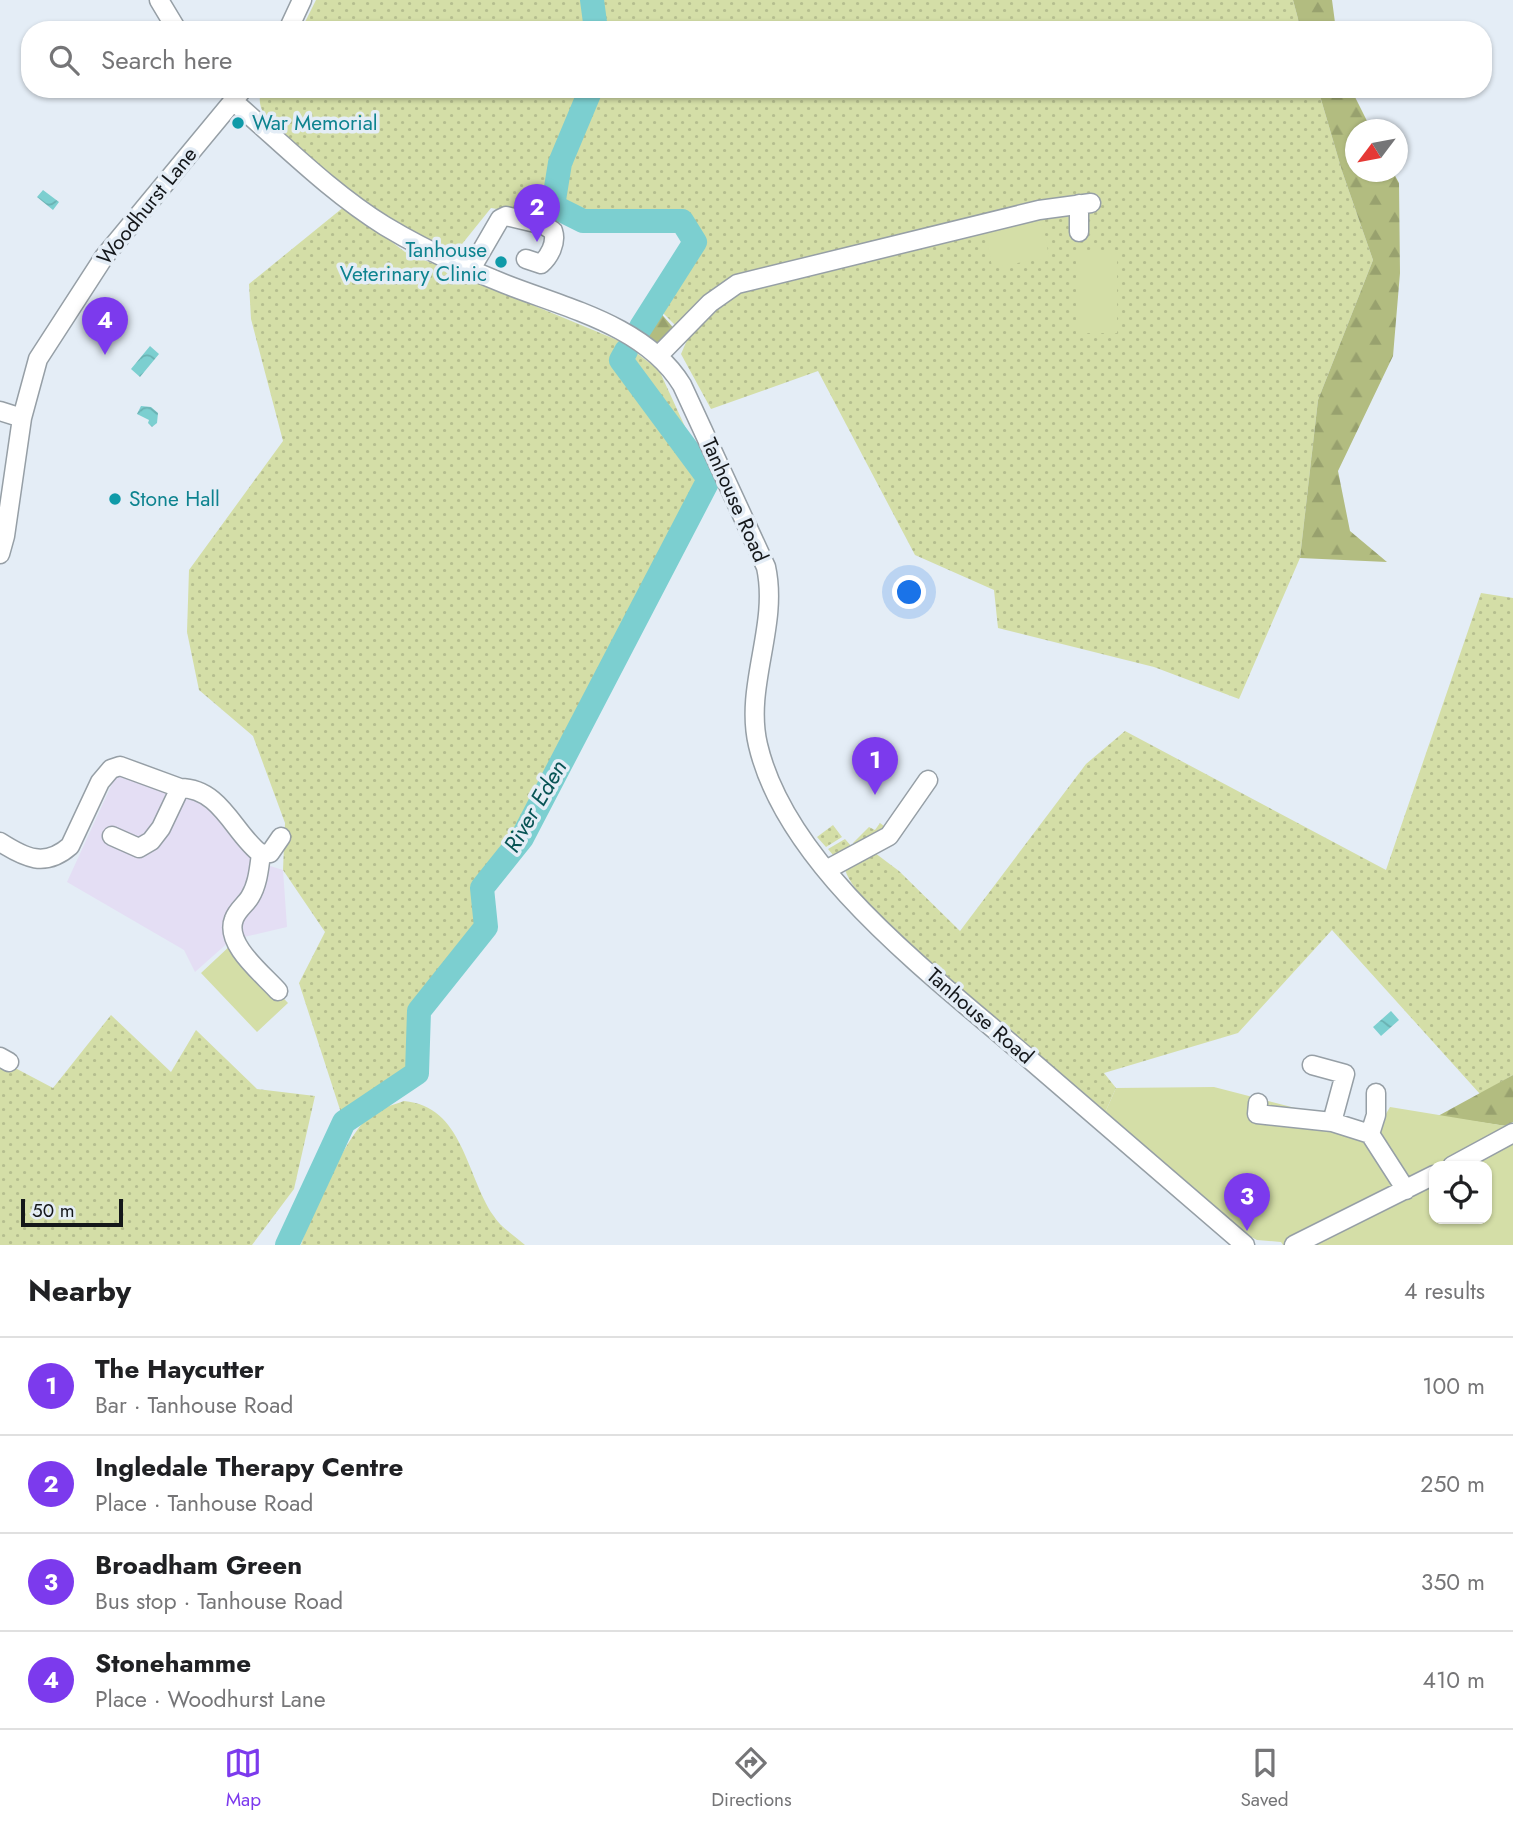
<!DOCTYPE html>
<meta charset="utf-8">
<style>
:root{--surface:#fff;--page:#f6f6f6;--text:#202124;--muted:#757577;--line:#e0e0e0;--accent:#7c3aed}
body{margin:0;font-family:Jost,sans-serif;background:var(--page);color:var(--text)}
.controls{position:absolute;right:21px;bottom:21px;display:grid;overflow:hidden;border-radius:14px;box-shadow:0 2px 5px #0004}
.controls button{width:63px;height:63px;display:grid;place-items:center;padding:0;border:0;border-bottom:2px solid var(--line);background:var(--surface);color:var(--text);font:35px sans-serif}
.compass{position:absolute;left:1345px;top:119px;width:63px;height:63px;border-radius:50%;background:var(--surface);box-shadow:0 2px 5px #0004;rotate:238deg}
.scale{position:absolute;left:21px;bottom:18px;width:102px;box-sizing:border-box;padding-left:7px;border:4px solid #14171a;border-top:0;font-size:19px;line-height:24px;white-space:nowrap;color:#14171a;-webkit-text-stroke:5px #e4edf6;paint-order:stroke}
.you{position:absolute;left:910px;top:593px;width:24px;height:24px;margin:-18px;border:5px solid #fff;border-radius:50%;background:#1a73e8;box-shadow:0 0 0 10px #1a73e833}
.badge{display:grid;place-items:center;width:46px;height:46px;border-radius:50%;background:var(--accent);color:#fff;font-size:23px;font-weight:700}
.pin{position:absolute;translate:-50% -58px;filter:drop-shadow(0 2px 4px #0008)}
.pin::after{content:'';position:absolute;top:37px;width:24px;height:21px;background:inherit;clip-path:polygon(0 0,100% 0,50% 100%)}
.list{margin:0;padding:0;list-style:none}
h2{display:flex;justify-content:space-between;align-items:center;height:91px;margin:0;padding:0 28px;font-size:30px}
h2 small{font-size:23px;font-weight:400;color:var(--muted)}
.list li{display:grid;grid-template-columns:46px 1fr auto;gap:21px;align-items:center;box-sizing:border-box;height:98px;padding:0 28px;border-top:2px solid var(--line)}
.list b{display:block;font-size:26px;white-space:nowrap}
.list p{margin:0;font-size:23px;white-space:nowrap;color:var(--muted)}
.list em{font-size:23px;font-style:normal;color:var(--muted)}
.icon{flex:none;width:38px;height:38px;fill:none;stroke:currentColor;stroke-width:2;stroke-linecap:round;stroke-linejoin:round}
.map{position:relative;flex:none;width:1513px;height:1245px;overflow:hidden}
.search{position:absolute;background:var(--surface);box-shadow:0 2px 5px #0004;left:21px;right:21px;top:21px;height:77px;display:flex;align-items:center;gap:18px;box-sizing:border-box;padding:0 24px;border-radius:28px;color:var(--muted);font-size:26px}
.sheet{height:483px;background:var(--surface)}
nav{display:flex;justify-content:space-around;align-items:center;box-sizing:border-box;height:98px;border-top:2px solid var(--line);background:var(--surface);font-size:19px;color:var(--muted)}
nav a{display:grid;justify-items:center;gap:4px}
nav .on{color:var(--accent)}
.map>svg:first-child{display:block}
</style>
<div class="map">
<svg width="1513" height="1245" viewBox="0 0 1513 1245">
<defs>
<pattern id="grass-dots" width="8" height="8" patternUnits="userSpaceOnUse" patternTransform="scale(1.75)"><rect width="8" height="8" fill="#d4dea7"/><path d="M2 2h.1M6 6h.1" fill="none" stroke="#b5be8f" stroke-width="1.8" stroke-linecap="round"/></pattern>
<pattern id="forest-firs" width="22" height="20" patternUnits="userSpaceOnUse" patternTransform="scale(1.75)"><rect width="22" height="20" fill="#b2bc80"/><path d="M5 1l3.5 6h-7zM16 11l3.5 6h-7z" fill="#98a16e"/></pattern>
<pattern id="water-waves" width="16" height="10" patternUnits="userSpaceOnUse" patternTransform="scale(1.75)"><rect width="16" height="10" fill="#7ccfd0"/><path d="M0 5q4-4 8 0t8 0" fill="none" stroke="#6ab1b2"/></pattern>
</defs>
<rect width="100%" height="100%" fill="#e4edf6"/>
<!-- industrial -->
<path fill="#e4def4" d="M117 773 190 790 244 838 254 861 283 870 287 927 231 940 195 972 184 950 67 882Z"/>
<!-- grass -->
<path fill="url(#grass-dots)" d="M316 0H1293L1301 30H301Z
M262 89H1318L1342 171 1373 260 1318 400 1300 558 1239 699 1154 667 998 628 994 590 915 555 818 371 711 409 681 354 688 338 662 312 666 291 694 242 668 221H583L553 206 523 213 491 208 454 254C438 247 421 240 406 231 383 218 270 130 262 110 259 103 259 96 262 89Z
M345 206 405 252 622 342 659 370 709 479 522 838 482 888 486 927 419 1011 417 1073 344 1122 299 983 325 932 283 870 285 823 253 736 199 690 187 632 189 570 283 441 251 319 249 284Z
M1481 593 1513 598V1075L1480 1094 1332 930 1238 1033 1104 1073 1116 1088 1104 1115C1064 1081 845 905 845 867L875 853 899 871 960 931 1086 764 1125 731 1386 870Z
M880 823 888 829 855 846 853 843 869 827 875 830Z
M833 825 842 837 826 847 817 837Z
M845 839 852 847 833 855 828 849Z
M111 1015 171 1072 196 1030 257 1089 315 1096 294 1189 252 1245H0V1060L53 1088Z
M404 1101C463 1106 466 1175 493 1215 500 1227 515 1236 525 1245H301C312 1211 344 1140 369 1116 377 1108 394 1105 404 1101Z"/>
<!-- forest -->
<path fill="url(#forest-firs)" d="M1293 0H1332L1336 30H1301Z
M1318 89H1351L1371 129 1356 130V172H1393L1399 183 1400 273 1393 356 1338 471 1350 531 1387 562 1300 558 1318 400 1373 260 1342 171Z
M652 303 677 332 665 347 628 326Z
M1513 1075V1122L1506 1126 1438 1116Z"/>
<!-- green -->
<path fill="#d4dea7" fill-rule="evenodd" d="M1042 217 1049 258 992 267 985 226Z
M1076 253H1117V333H1076Z
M232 944 288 1003 257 1032 201 973Z
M1214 1087 1377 1129 1390 1107 1506 1126 1513 1136V1245H1283L1281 1242 1257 1240 1240 1231 1104 1115 1116 1088ZM1434 1166H1487V1219H1434Z"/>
<!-- water -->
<path fill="url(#water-waves)" d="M43 190 59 202 53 210 37 197Z
M150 346 159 354 140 377 131 369Z
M141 406 151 407 158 413 157 423 152 427 148 423 149 420 137 414Z
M1391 1011 1399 1020 1381 1036 1373 1027Z"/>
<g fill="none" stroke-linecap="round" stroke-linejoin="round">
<!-- river -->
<path stroke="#7ccfd0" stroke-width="24" d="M592 0 596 30
M591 89 560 163 553 206 583 221H682L695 242 641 327
M287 1245 344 1122 417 1073 419 1011 486 927 482 888 522 838 709 479 621 360 626 351"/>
<!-- minor casing -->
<g stroke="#969fa6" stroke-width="21">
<path id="minor" d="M159 0 177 30
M288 30 302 0
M233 101C282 143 330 192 385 226 423 249 465 268 505 284 566 308 646 326 682 385L766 567C779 626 744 686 758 745 787 869 936 978 1028 1058 1100 1120 1173 1183 1245 1245
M1079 204V232
M471 269 500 219 506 216 544 225 553 231C557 243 549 257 541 264L526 259
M659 355 710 303 737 284 1039 210 1091 203
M0 411 22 418
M0 554 5 536 22 418 38 359 104 257 243 89
M112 836 139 848 151 841 161 828 180 788
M0 842C25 858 45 868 70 846L100 782 111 769 120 766 180 788C221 788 234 834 261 854L270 853 281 837
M261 854C259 868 258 884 250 897 246 904 237 910 234 919 224 944 263 974 278 991
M826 870 889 836 928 780
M0 1057 9 1062
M1312 1065 1345 1074 1332 1122
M1258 1103 1257 1114 1332 1122 1370 1134 1406 1190
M1370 1134 1376 1115V1093
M1452 1166 1513 1133
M1294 1245 1434 1175"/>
</g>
<!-- minor -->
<use href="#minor" stroke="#fff" stroke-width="18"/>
</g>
<!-- markers -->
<g fill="#0f9aa8" stroke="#e4edf6" stroke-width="2.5">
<circle cx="238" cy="123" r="7"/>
<circle cx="501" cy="262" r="7"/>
<circle cx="115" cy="499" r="7"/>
</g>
<g text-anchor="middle" stroke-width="7" stroke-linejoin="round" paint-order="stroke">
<!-- culture labels -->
<g font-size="21" fill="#0d838f" stroke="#e4edf6" text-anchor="start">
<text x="252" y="130">War Memorial</text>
<text x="487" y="257" text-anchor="end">Tanhouse<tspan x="487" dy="24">Veterinary Clinic</tspan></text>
<text x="129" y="506">Stone Hall</text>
</g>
<!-- street labels -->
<g font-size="21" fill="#14171a" stroke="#e4edf6">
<text transform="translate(147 206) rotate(-51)" y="7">Woodhurst Lane</text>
<text transform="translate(735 500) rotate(66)" y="7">Tanhouse Road</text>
<text transform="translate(980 1016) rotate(41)" y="7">Tanhouse Road</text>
</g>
<!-- water labels -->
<g font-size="23" font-style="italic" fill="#085455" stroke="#e4edf6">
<text transform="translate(535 806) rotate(-60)" y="8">River Eden</text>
</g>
</g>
</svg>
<div class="controls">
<button><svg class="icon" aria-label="locate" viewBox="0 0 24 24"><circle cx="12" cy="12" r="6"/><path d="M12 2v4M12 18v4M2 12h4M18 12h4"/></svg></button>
</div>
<svg class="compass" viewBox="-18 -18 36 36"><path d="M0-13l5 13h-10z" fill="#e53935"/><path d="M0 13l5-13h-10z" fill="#757577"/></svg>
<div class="scale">50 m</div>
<div class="you"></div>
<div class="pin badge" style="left:875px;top:795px">1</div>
<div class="pin badge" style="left:537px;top:242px">2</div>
<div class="pin badge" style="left:1247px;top:1231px">3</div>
<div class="pin badge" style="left:105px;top:355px">4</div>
<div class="search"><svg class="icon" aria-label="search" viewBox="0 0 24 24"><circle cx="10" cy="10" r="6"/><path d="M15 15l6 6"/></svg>Search here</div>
</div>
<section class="sheet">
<h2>Nearby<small>4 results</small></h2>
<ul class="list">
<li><span class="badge">1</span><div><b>The Haycutter</b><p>Bar · Tanhouse Road</p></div><em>100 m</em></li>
<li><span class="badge">2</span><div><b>Ingledale Therapy Centre</b><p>Place · Tanhouse Road</p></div><em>250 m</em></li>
<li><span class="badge">3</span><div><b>Broadham Green</b><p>Bus stop · Tanhouse Road</p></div><em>350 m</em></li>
<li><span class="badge">4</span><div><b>Stonehamme</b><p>Place · Woodhurst Lane</p></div><em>410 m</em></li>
</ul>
</section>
<nav>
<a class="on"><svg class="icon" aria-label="map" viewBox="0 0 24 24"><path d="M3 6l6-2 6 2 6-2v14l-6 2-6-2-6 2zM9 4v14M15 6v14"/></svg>Map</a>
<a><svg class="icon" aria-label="directions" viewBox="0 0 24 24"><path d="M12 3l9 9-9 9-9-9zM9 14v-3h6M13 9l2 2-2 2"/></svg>Directions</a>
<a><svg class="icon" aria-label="saved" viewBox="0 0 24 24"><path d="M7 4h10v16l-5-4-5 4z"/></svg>Saved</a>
</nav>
